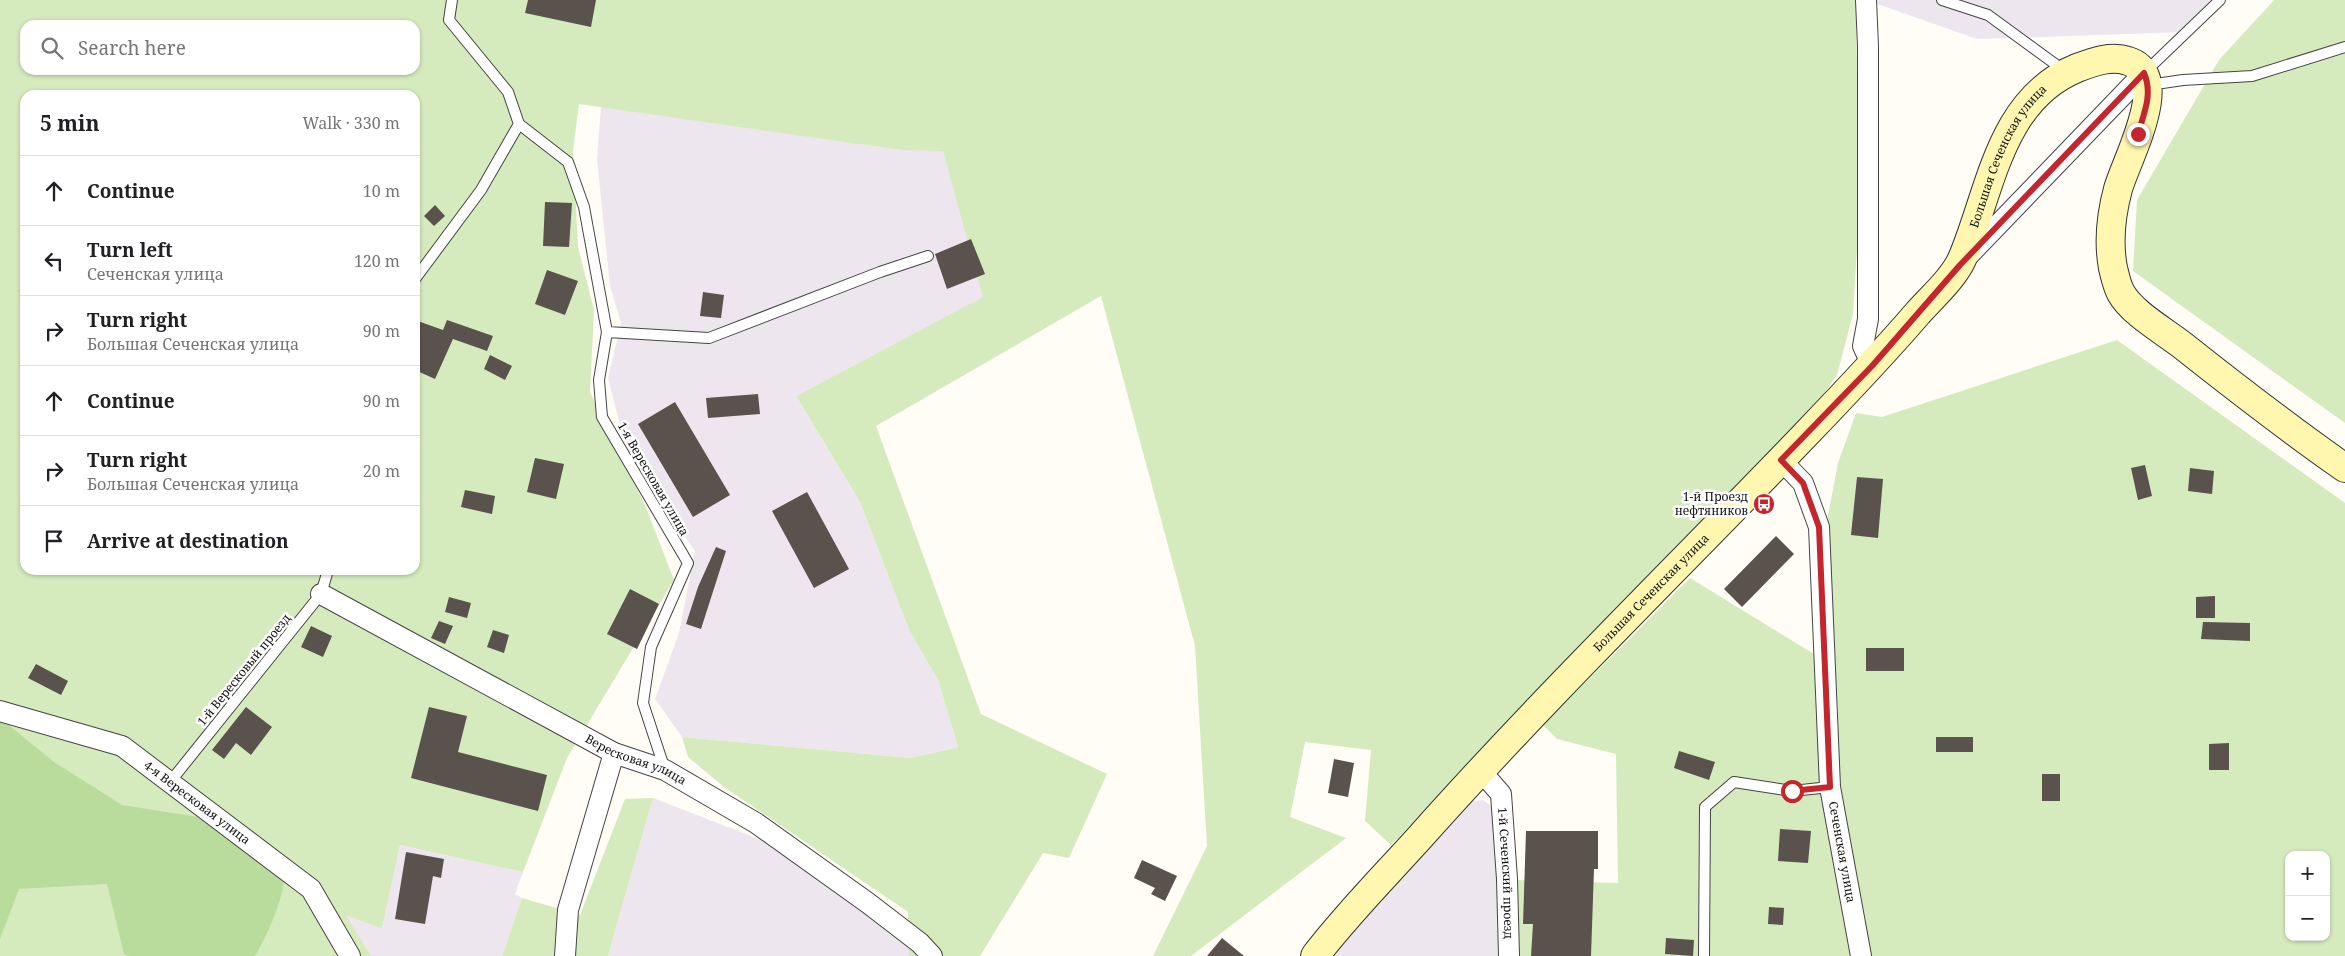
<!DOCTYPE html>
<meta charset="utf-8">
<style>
:root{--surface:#fff;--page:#f2f2f2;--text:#202124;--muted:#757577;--line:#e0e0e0}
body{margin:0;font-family:"Noto Serif",serif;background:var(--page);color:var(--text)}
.controls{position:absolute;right:15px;bottom:15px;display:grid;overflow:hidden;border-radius:10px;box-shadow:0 1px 4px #0004}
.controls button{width:45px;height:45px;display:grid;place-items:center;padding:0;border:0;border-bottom:1px solid var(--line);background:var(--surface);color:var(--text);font:25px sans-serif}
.stop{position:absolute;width:15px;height:15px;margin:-11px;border:4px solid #c4262e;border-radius:50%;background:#fff}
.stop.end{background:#c4262e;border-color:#fff;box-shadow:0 1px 5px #0008}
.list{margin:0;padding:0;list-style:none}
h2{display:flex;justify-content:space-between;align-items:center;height:65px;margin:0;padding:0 20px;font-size:21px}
h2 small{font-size:16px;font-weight:400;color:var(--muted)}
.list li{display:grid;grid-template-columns:32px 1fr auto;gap:15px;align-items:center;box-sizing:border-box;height:70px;padding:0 20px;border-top:1px solid var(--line)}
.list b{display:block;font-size:19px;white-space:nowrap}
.list p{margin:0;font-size:16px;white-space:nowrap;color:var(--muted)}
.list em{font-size:16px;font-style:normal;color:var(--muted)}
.icon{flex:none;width:28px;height:28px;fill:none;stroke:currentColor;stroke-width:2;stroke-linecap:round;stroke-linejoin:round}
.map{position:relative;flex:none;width:2345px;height:956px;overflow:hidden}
.search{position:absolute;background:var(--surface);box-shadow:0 1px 4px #0004;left:20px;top:20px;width:400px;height:55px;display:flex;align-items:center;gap:12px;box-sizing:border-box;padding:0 18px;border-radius:15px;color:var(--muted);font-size:19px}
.panel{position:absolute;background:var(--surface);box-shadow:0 1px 4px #0004;left:20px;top:90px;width:400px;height:485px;border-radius:15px}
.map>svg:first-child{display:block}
</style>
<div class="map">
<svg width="2345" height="956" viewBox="0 0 2345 956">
<rect width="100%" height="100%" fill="#fffdf5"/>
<!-- industrial -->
<path fill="#eee6ef" d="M1866 0H2220L2186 32 1977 39Z
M601 106 901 150H943L984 297 796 396 860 502 909 630 938 680 958 747 911 758 682 737 655 699 679 633 695 551 658 499 626 448 608 378 621 323 610 286 597 159Z
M653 798 769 843 909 946V956H608Z
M1483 800 1493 807 1504 956H1330L1468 802Z
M400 845 523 872 515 894 522 898 502 956H371L345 914 382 929Z"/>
<!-- green -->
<path fill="#d5ebbd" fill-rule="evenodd" d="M0 0H1856L1859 216 1853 314 1837 375 1811 412 1391 845 1365 821 1371 750 1305 742 1290 817 1346 838 1191 956H1153L1207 846 1195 646 1101 296 876 426 981 714 1107 774 1069 858 1043 853 980 956H909L908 912 724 787 688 757 682 737 911 758 958 747 938 680 909 630 860 502 796 396 983 297 943 151 901 150 579 104 573 150 578 247 594 310 590 392 645 505 674 580 567 758 523 872 400 845 382 929 346 915 371 956H0ZM25 25H415V70H25ZM25 95H415V570H25Z
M2274 0H2345V423L2133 271 2137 200 2219 60Z
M2117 340 2345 503V956H1871L1838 787 1826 526 1838 463 1856 413 1882 417ZM2289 855H2326V937H2289Z
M1690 578 1814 654 1823 794 1852 956H1519L1517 880 1618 883 1616 754 1557 739 1543 725Z
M653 798 608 956H502L522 898 580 915 625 799Z"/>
<!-- forest -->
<path fill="#b9dc9c" d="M0 718 54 762 122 805 243 824 286 865C284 898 271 928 255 956H129L124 954 107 884 19 889 0 939Z"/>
<!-- building -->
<path fill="#5a524d" d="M528 0H596L591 27 525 13Z
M545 202 572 203 569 247 543 246Z
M435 205 445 216 434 226 424 216Z
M971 239 985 274 947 289 935 254Z
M547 270 578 281 565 315 535 304Z
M703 292 724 295 721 318 700 316Z
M415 320 443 330 447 320 493 336 487 351 453 339 435 379 415 370Z
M490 355 512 366 505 380 484 369Z
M758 394 760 414 708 418 706 398Z
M675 402 730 495 693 517 638 424Z
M535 458 564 464 556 499 527 492Z
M2145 465 2152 496 2138 500 2131 468Z
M2190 468 2214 471 2212 494 2188 491Z
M1857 477 1883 479 1878 538 1851 535Z
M465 490 495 496 492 514 461 507Z
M807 492 849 569 814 588 772 511Z
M1776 536 1794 554 1742 607 1724 589Z
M716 547 726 551 701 629 686 624 698 587Z
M630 589 659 604 637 649 607 634Z
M2215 596V618H2196V597Z
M449 597 471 603 467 618 445 612Z
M439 621 453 626 445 644 431 638Z
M2203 622 2250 623V641L2201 639Z
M311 626 332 636 323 657 301 647Z
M493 630 509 635 504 653 487 647Z
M1866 648H1904V671H1866Z
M36 664 68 681 61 695 28 678Z
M246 707 272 727 251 755 236 743 224 759 212 750Z
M429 707 467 716 458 752 547 775 538 811 411 778Z
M1936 737H1973V752H1936Z
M2229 743V770H2209V744Z
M1679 751 1715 762 1709 780 1674 768Z
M1334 759 1354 763 1348 797 1328 793Z
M2042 774H2060V801H2042Z
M1780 829 1811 831 1808 863 1778 861Z
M1526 831H1598V869H1594L1591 956H1531L1533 924H1523Z
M406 852 444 859 441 878 433 876 425 924 395 919Z
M1142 860 1177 876 1165 901 1151 894 1155 888 1134 878Z
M1769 907 1784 908 1783 925 1768 924Z
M1222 938 1244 956H1207Z
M1666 938 1694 940 1693 956 1665 954Z"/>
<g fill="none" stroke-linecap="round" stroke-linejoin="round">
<!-- lane casing -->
<g stroke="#444" stroke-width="12">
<path id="lane" d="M452 0 449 20 508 92 519 124 568 162 584 207 607 332 599 380 602 417 688 563 651 647 643 703 665 770
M1942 0 1988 15 2066 72
M2145 72 2220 0
M2149 85 2183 80 2252 76 2345 47
M415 279 481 190 519 124
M607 332 709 338 880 272 928 256
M170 782 321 594 328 570
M1704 956 1705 807 1734 782 1792 791 1830 787"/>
</g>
<!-- street casing -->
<g stroke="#444" stroke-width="22">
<g id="street">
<path d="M1866 0 1868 46V319L1863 346 1872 366"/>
<path d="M1965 259 2144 73"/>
<path id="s1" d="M1781 460 1803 483 1819 527 1830 787 1861 956"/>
<path id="s2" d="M321 594 614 753 665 770 756 823 868 903 920 943 932 956"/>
<path id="s3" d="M0 711 122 746 311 889 350 956"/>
<path id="s4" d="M1480 770 1501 794 1507 879 1509 956"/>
<path d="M565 956 568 910 614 753"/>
</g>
</g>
<!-- secondary casing -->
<g stroke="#333" stroke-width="30">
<g id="secondary">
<path id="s5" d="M1315 956C1347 914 1385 876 1421 836 1537 706 1662 583 1784 457 1829 410 1874 364 1917 314 1931 298 1953 279 1962 259 1991 191 1999 100 2077 68 2093 62 2111 55 2128 61 2174 75 2126 160 2118 189 2111 215 2108 241 2113 268 2115 276 2117 286 2121 293 2132 313 2164 331 2182 345 2235 387 2289 429 2345 468"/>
</g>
</g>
<!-- lane -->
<use href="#lane" stroke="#fff" stroke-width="10"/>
<!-- street -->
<use href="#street" stroke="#fff" stroke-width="20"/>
<!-- secondary -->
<use href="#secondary" stroke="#fff6b0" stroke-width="28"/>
</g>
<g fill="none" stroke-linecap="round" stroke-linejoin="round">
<!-- route -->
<path stroke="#c4262e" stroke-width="6" d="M1792 791 1830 787 1819 527 1803 483 1781 460 1872 366 1960 265 2144 73C2153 94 2144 113 2138 134"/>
</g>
<!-- icons -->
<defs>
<g id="bus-disc" transform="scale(1.125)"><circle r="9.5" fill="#c4262e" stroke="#fff"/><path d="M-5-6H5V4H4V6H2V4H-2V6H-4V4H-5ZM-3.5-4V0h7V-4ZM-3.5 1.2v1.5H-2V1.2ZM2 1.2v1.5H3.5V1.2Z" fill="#fff"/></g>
</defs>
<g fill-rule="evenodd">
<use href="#bus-disc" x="1764" y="504"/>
</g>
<g text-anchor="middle" stroke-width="5" stroke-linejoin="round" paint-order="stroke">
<!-- street labels -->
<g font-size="12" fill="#111" stroke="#fff">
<text dy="4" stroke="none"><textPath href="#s5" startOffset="1065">Большая Сеченская улица</textPath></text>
<text transform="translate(653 479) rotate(60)" y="4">1-я Вересковая улица</text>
<text dy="4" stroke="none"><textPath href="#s5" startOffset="495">Большая Сеченская улица</textPath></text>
<text transform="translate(244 670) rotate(-51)" y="4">1-й Вересковый проезд</text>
<text dy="4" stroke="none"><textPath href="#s2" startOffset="356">Вересковая улица</textPath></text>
<text dy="4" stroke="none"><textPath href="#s3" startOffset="221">4-я Вересковая улица</textPath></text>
<text dy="4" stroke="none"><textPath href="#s1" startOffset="405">Сеченская улица</textPath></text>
<text dy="4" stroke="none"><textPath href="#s4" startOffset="111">1-й Сеченский проезд</textPath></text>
</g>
<!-- poi labels -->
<g font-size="12" fill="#111" stroke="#fff" text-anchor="end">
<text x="1748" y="501">1-й Проезд<tspan x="1748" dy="14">нефтяников</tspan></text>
</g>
</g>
</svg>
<div class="controls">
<button>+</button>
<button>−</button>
</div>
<div class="stop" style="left:1792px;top:791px"></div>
<div class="stop end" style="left:2138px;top:134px"></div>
<div class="search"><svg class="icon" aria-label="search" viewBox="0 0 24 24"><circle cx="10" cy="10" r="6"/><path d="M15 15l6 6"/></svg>Search here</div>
<section class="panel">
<h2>5 min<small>Walk · 330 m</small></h2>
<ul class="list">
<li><svg class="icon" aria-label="ahead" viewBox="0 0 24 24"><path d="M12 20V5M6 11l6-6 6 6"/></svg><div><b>Continue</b></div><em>10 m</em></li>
<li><svg class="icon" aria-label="left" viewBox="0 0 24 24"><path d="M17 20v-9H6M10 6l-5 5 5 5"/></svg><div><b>Turn left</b><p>Сеченская улица</p></div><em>120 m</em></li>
<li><svg class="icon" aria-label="right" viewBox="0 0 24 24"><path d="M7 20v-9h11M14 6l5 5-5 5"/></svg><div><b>Turn right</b><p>Большая Сеченская улица</p></div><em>90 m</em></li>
<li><svg class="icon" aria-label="ahead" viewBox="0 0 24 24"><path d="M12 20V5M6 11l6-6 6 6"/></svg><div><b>Continue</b></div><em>90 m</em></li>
<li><svg class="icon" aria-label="right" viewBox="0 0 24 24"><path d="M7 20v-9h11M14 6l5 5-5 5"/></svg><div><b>Turn right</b><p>Большая Сеченская улица</p></div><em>20 m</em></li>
<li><svg class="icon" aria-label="arrive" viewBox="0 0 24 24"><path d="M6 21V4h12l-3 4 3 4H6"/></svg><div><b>Arrive at destination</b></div></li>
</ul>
</section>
</div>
